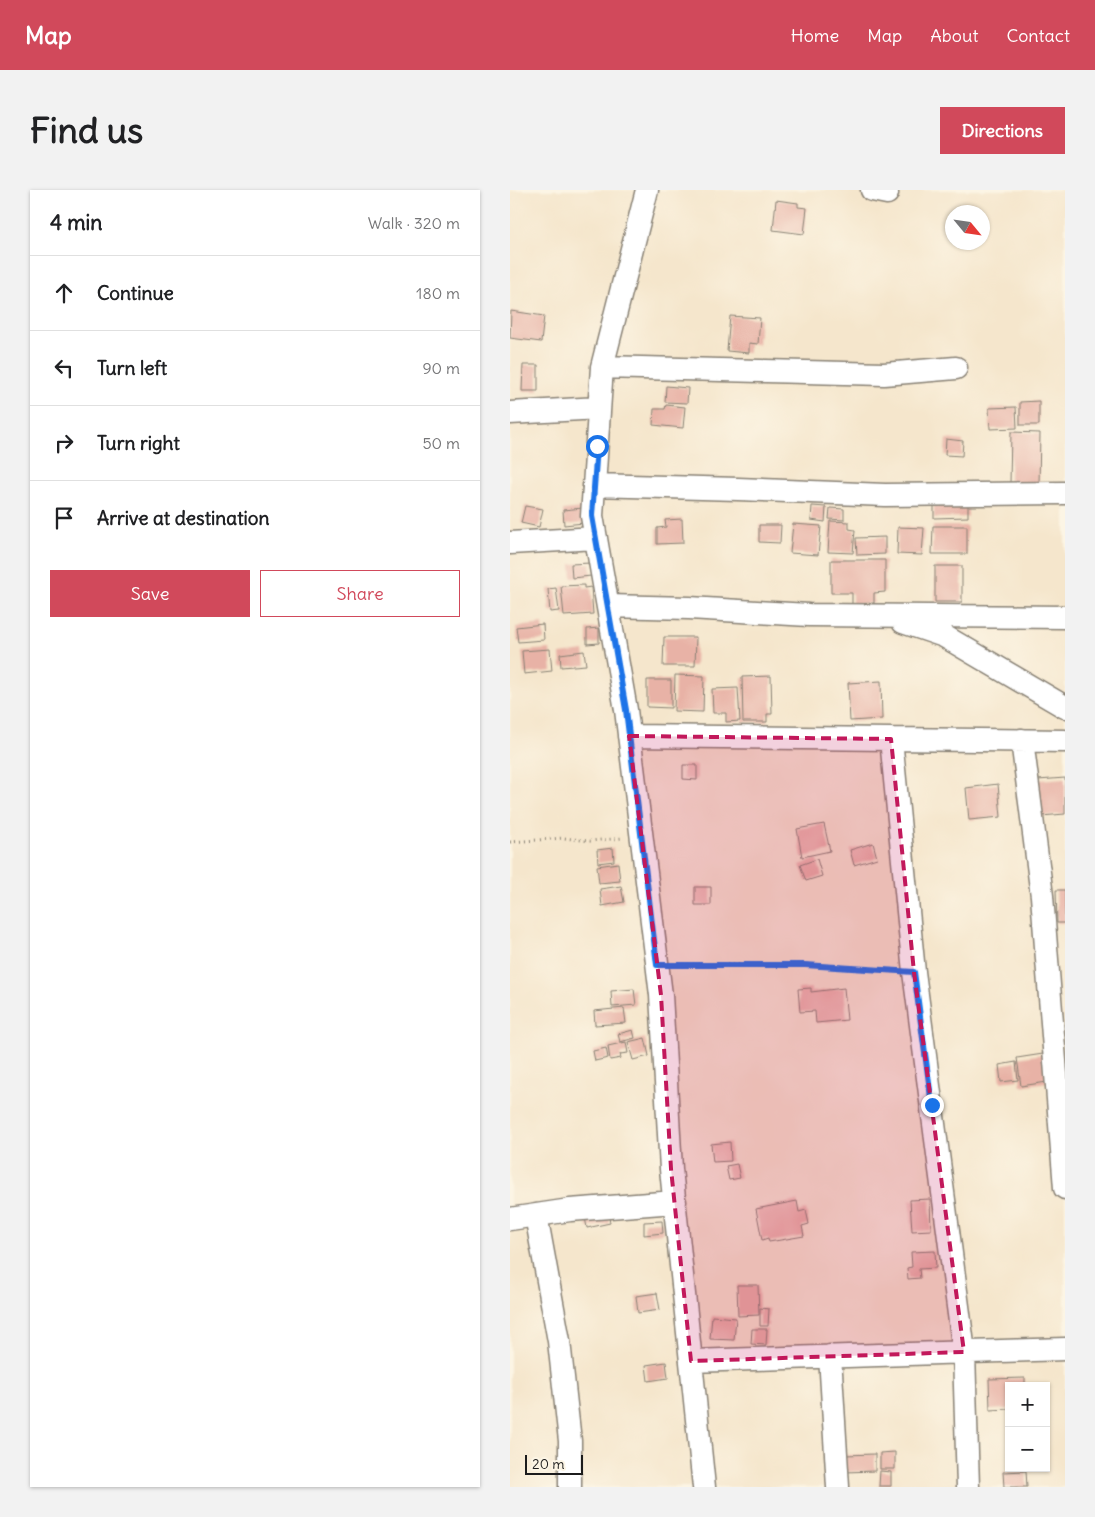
<!DOCTYPE html>
<meta charset="utf-8">
<style>
:root{--surface:#fff;--page:#f2f2f2;--text:#202124;--muted:#757577;--line:#e0e0e0;--accent:#d1495b}
body{margin:0;font-family:Delius,sans-serif;background:var(--page);color:var(--text)}
.controls{position:absolute;right:15px;bottom:15px;display:grid;overflow:hidden;border-radius:0px;box-shadow:0 1px 4px #0004}
.controls button{width:45px;height:45px;display:grid;place-items:center;padding:0;border:0;border-bottom:1px solid var(--line);background:var(--surface);color:var(--text);font:25px sans-serif}
.compass{position:absolute;left:435px;top:15px;width:45px;height:45px;border-radius:50%;background:var(--surface);box-shadow:0 1px 4px #0004;rotate:119deg}
.scale{position:absolute;left:15px;bottom:12px;width:58px;box-sizing:border-box;padding-left:5px;border:2px solid #1c1c1c;border-top:0;font-size:14px;line-height:18px;white-space:nowrap;color:#1c1c1c;-webkit-text-stroke:4px #fcf5e5;paint-order:stroke}
.stop{position:absolute;width:15px;height:15px;margin:-11px;border:4px solid #1a73e8;border-radius:50%;background:#fff}
.stop.end{background:#1a73e8;border-color:#fff;box-shadow:0 1px 5px #0008}
.list{margin:0;padding:0;list-style:none}
h2{display:flex;justify-content:space-between;align-items:center;height:65px;margin:0;padding:0 20px;font-size:21px}
h2 small{font-size:16px;font-weight:400;color:var(--muted)}
.list li{display:grid;grid-template-columns:32px 1fr auto;gap:15px;align-items:center;box-sizing:border-box;height:75px;padding:0 20px;border-top:1px solid var(--line)}
.list b{display:block;font-size:19px;white-space:nowrap}
.list em{font-size:16px;font-style:normal;color:var(--muted)}
.actions{display:flex;gap:10px;padding:15px 20px}
.actions a{flex:1;padding:11px 0;border:1px solid var(--accent);border-radius:0px;text-align:center;font-size:18px;color:var(--accent)}
.actions .main{background:var(--accent);color:#fff}
.icon{flex:none;width:28px;height:28px;fill:none;stroke:currentColor;stroke-width:2;stroke-linecap:round;stroke-linejoin:round}
.map{position:relative;flex:none;width:555px;height:1297px;overflow:hidden;border-radius:0px}
header{display:flex;align-items:center;gap:30px;box-sizing:border-box;height:70px;padding:0 25px;background:var(--accent);color:#fff}
header strong{font-size:24px}
nav{display:flex;gap:28px;margin-inline-start:auto;font-size:18px}
.intro{display:flex;align-items:center;justify-content:space-between;box-sizing:border-box;height:120px;padding:0 30px}
h1{margin:0;font-size:35px}
.button{padding:12px 22px;border-radius:0px;background:var(--accent);color:#fff;font-size:18px;font-weight:700}
main{display:flex;gap:30px;padding:0 30px}
aside{flex:1;background:var(--surface);border-radius:0px;box-shadow:0 1px 4px #0004}
.map>svg:first-child{display:block}
</style>
<header>
<strong>Map</strong>
<nav><a>Home</a><a>Map</a><a>About</a><a>Contact</a></nav>
</header>
<div class="intro"><h1>Find us</h1><a class="button">Directions</a></div>
<main>
<aside>
<h2>4 min<small>Walk · 320 m</small></h2>
<ul class="list">
<li><svg class="icon" aria-label="ahead" viewBox="0 0 24 24"><path d="M12 20V5M6 11l6-6 6 6"/></svg><div><b>Continue</b></div><em>180 m</em></li>
<li><svg class="icon" aria-label="left" viewBox="0 0 24 24"><path d="M17 20v-9H6M10 6l-5 5 5 5"/></svg><div><b>Turn left</b></div><em>90 m</em></li>
<li><svg class="icon" aria-label="right" viewBox="0 0 24 24"><path d="M7 20v-9h11M14 6l5 5-5 5"/></svg><div><b>Turn right</b></div><em>50 m</em></li>
<li><svg class="icon" aria-label="arrive" viewBox="0 0 24 24"><path d="M6 21V4h12l-3 4 3 4H6"/></svg><div><b>Arrive at destination</b></div></li>
</ul>
<div class="actions"><a class="main">Save</a><a>Share</a></div>
</aside>
<div class="map">
<svg width="555" height="1297" viewBox="0 0 555 1297">
<rect width="100%" height="100%" fill="#fcf5e5"/>
<filter id="ink" filterUnits="userSpaceOnUse"><feTurbulence type="fractalNoise" baseFrequency=".02" numOctaves="2"/><feDisplacementMap in="SourceGraphic" scale="10" xChannelSelector="R" yChannelSelector="G"/><feConvolveMatrix kernelMatrix="1 2 1 2 8 2 1 2 1" color-interpolation-filters="sRGB"/></filter>
<filter id="wash" filterUnits="userSpaceOnUse"><feTurbulence type="fractalNoise" baseFrequency=".0096" numOctaves="4" result="noise"/><feDisplacementMap in="SourceGraphic" scale="20" xChannelSelector="R" yChannelSelector="G"/><feGaussianBlur stdDeviation="1.12" result="paint"/><feColorMatrix in="noise" values="0 0 0 0 0 0 0 0 0 0 0 0 0 0 0 0 0 1.4 0 .05"/><feComposite in="paint" operator="in"/></filter>
<g filter="url(#wash)">
<rect width="100%" height="100%" fill="#f5e6cc"/>
<g id="blocks">
<!-- building -->
<path fill="#e8b2a6" d="M266 10 288 13V17L297 18 294 44 263 40Z
M1 121 34 126 31 152 0 148Z
M220 126 250 128 248 154 239 153V163L217 161Z
M13 175H28V201H12Z
M156 196 178 198 177 213 155 212Z
M529 211V235H510V212Z
M156 215 175 217 173 238 143 235 144 219H155Z
M506 217 507 238 480 239 479 218Z
M501 242 530 243 529 294 500 293Z
M436 249 453 251 452 266 435 265Z
M458 315V327L424 328V316Z
M15 316 33 319 29 337 11 333Z
M302 316 316 317 315 332 301 330Z
M73 318 74 333 54 335 53 320Z
M320 318 334 319V330L319 329Z
M172 329 173 353 147 354V338L156 337 155 330Z
M320 331 339 332V339L345 340 343 363 318 362Z
M283 334 311 336 308 365 280 363Z
M249 335H271L270 353 249 352Z
M423 336H457V364H422Z
M388 337 414 338 412 365 387 364Z
M375 347V364L347 365 346 348Z
M321 370H375V402L364 403V413L342 414V403H321Z
M80 373 81 386 62 388 61 374Z
M425 376H452V412H425Z
M74 395V398L81 397 83 424 54 426 51 396Z
M46 398 49 421 40 422 38 399Z
M33 434 34 450 8 452 6 437Z
M89 438V453L77 454V439Z
M154 447H186L185 476H153Z
M40 459 42 481 14 484 12 461Z
M74 461 76 475 51 477 50 464Z
M165 485 194 486 193 522 164 521Z
M261 486 262 524H257V532H233L232 487Z
M137 490H161V518L137 517Z
M371 491 372 529 340 531 338 493Z
M228 498 230 531 216 532V523H203L202 499Z
M173 575H187V590L173 589Z
M555 588V624L531 626 528 590Z
M488 594 491 627 459 630 456 598Z
M314 634 320 661 292 667 287 639Z
M363 653 367 668 344 675 340 660Z
M103 658 104 671 88 673 87 660Z
M307 669 312 686 296 691 290 675Z
M108 673 110 691 89 693 87 676Z
M111 696 114 712 92 716 90 699Z
M185 697H201V715H185Z
M546 700H555V733H547Z
M301 798V802L334 798 337 830 306 833 305 821 290 822 288 799Z
M124 799 126 815 102 817 101 801Z
M114 818 116 833 85 835 84 821Z
M123 840 125 848 110 852 108 844Z
M135 848 139 866 123 870 118 852Z
M116 852 118 863 110 864 111 868 100 870 98 856Z
M96 858 98 868 85 871 83 861Z
M533 864 537 892 511 896 507 868Z
M506 872 508 890 491 892 489 875Z
M220 952 221 971 203 972 201 954Z
M227 974 230 988 219 990 216 976Z
M420 1009 421 1040 402 1041 400 1010Z
M287 1011 289 1022 296 1020 299 1034 292 1036 294 1046 259 1052 258 1048 252 1050 246 1019Z
M98 1022 100 1033 77 1038 75 1027Z
M152 1031 153 1043 134 1045V1032Z
M425 1061 426 1078 409 1079 410 1088 398 1089 397 1078 402 1077 401 1062Z
M227 1095H248L249 1125 228 1126Z
M147 1103 150 1120 128 1123 126 1106Z
M250 1118 259 1119 258 1136H250Z
M202 1126 226 1128 224 1150 200 1149Z
M242 1139H257L256 1155 241 1154Z
M156 1172 158 1188 138 1191 136 1175Z
M515 1188V1196H499V1219L480 1220 479 1189Z
M385 1262V1279H370V1263Z
M365 1264V1281L335 1282V1265Z
M370 1281 381 1282V1296H369Z
M516 1281 517 1297H494L493 1282Z"/>
</g>
</g>
<g filter="url(#ink)">
<use href="#blocks" fill-opacity="0" stroke="#888174" stroke-width="1"/>
<g fill="none" stroke-linecap="round" stroke-linejoin="round">
<!-- minor casing -->
<g stroke="#888174" stroke-width="25">
<path id="minor" d="M137 0 92 177 82 326 116 520 151 805 161 979 194 1297
M362 0 377 3
M92 177 374 184 446 178
M0 223 89 218
M84 295 228 299 375 305 555 303
M0 353 86 348
M98 416 179 418 299 425 555 427
M393 432 434 446 555 517
M119 546 555 551
M381 549 404 782 454 1162 458 1297
M512 550 532 706 555 998
M26 1025 49 1151 60 1251V1297
M0 1029 60 1020 165 1012
M320 1166 328 1297
M181 1171 555 1159"/>
</g>
<!-- path -->
<path stroke="#888174" stroke-width="3" stroke-dasharray="1 4" stroke-linecap="butt" d="M0 652 54 648 80 651 113 648
M168 775H295L384 781"/>
<!-- minor -->
<use href="#minor" stroke="#fff" stroke-width="22"/>
</g>
</g>
<g fill="none" stroke-linecap="round" stroke-linejoin="round" filter="url(#ink)">
<!-- route -->
<path stroke="#1a73e8" stroke-width="6" d="M87 256 82 326 116 520 147 775H295L404 782 422 915"/>
</g>
<!-- marked area -->
<path fill="#c2185b" fill-opacity="0.2" stroke="#c2185b" stroke-width="4" stroke-dasharray="10 6" stroke-linejoin="round" d="M119 546 381 549 404 782 454 1162 181 1171 161 979 151 805Z"/>
</svg>
<div class="controls">
<button>+</button>
<button>−</button>
</div>
<svg class="compass" viewBox="-18 -18 36 36"><path d="M0-13l5 13h-10z" fill="#e53935"/><path d="M0 13l5-13h-10z" fill="#757577"/></svg>
<div class="scale">20 m</div>
<div class="stop" style="left:87px;top:256px"></div>
<div class="stop end" style="left:422px;top:915px"></div>
</div>
</main>
